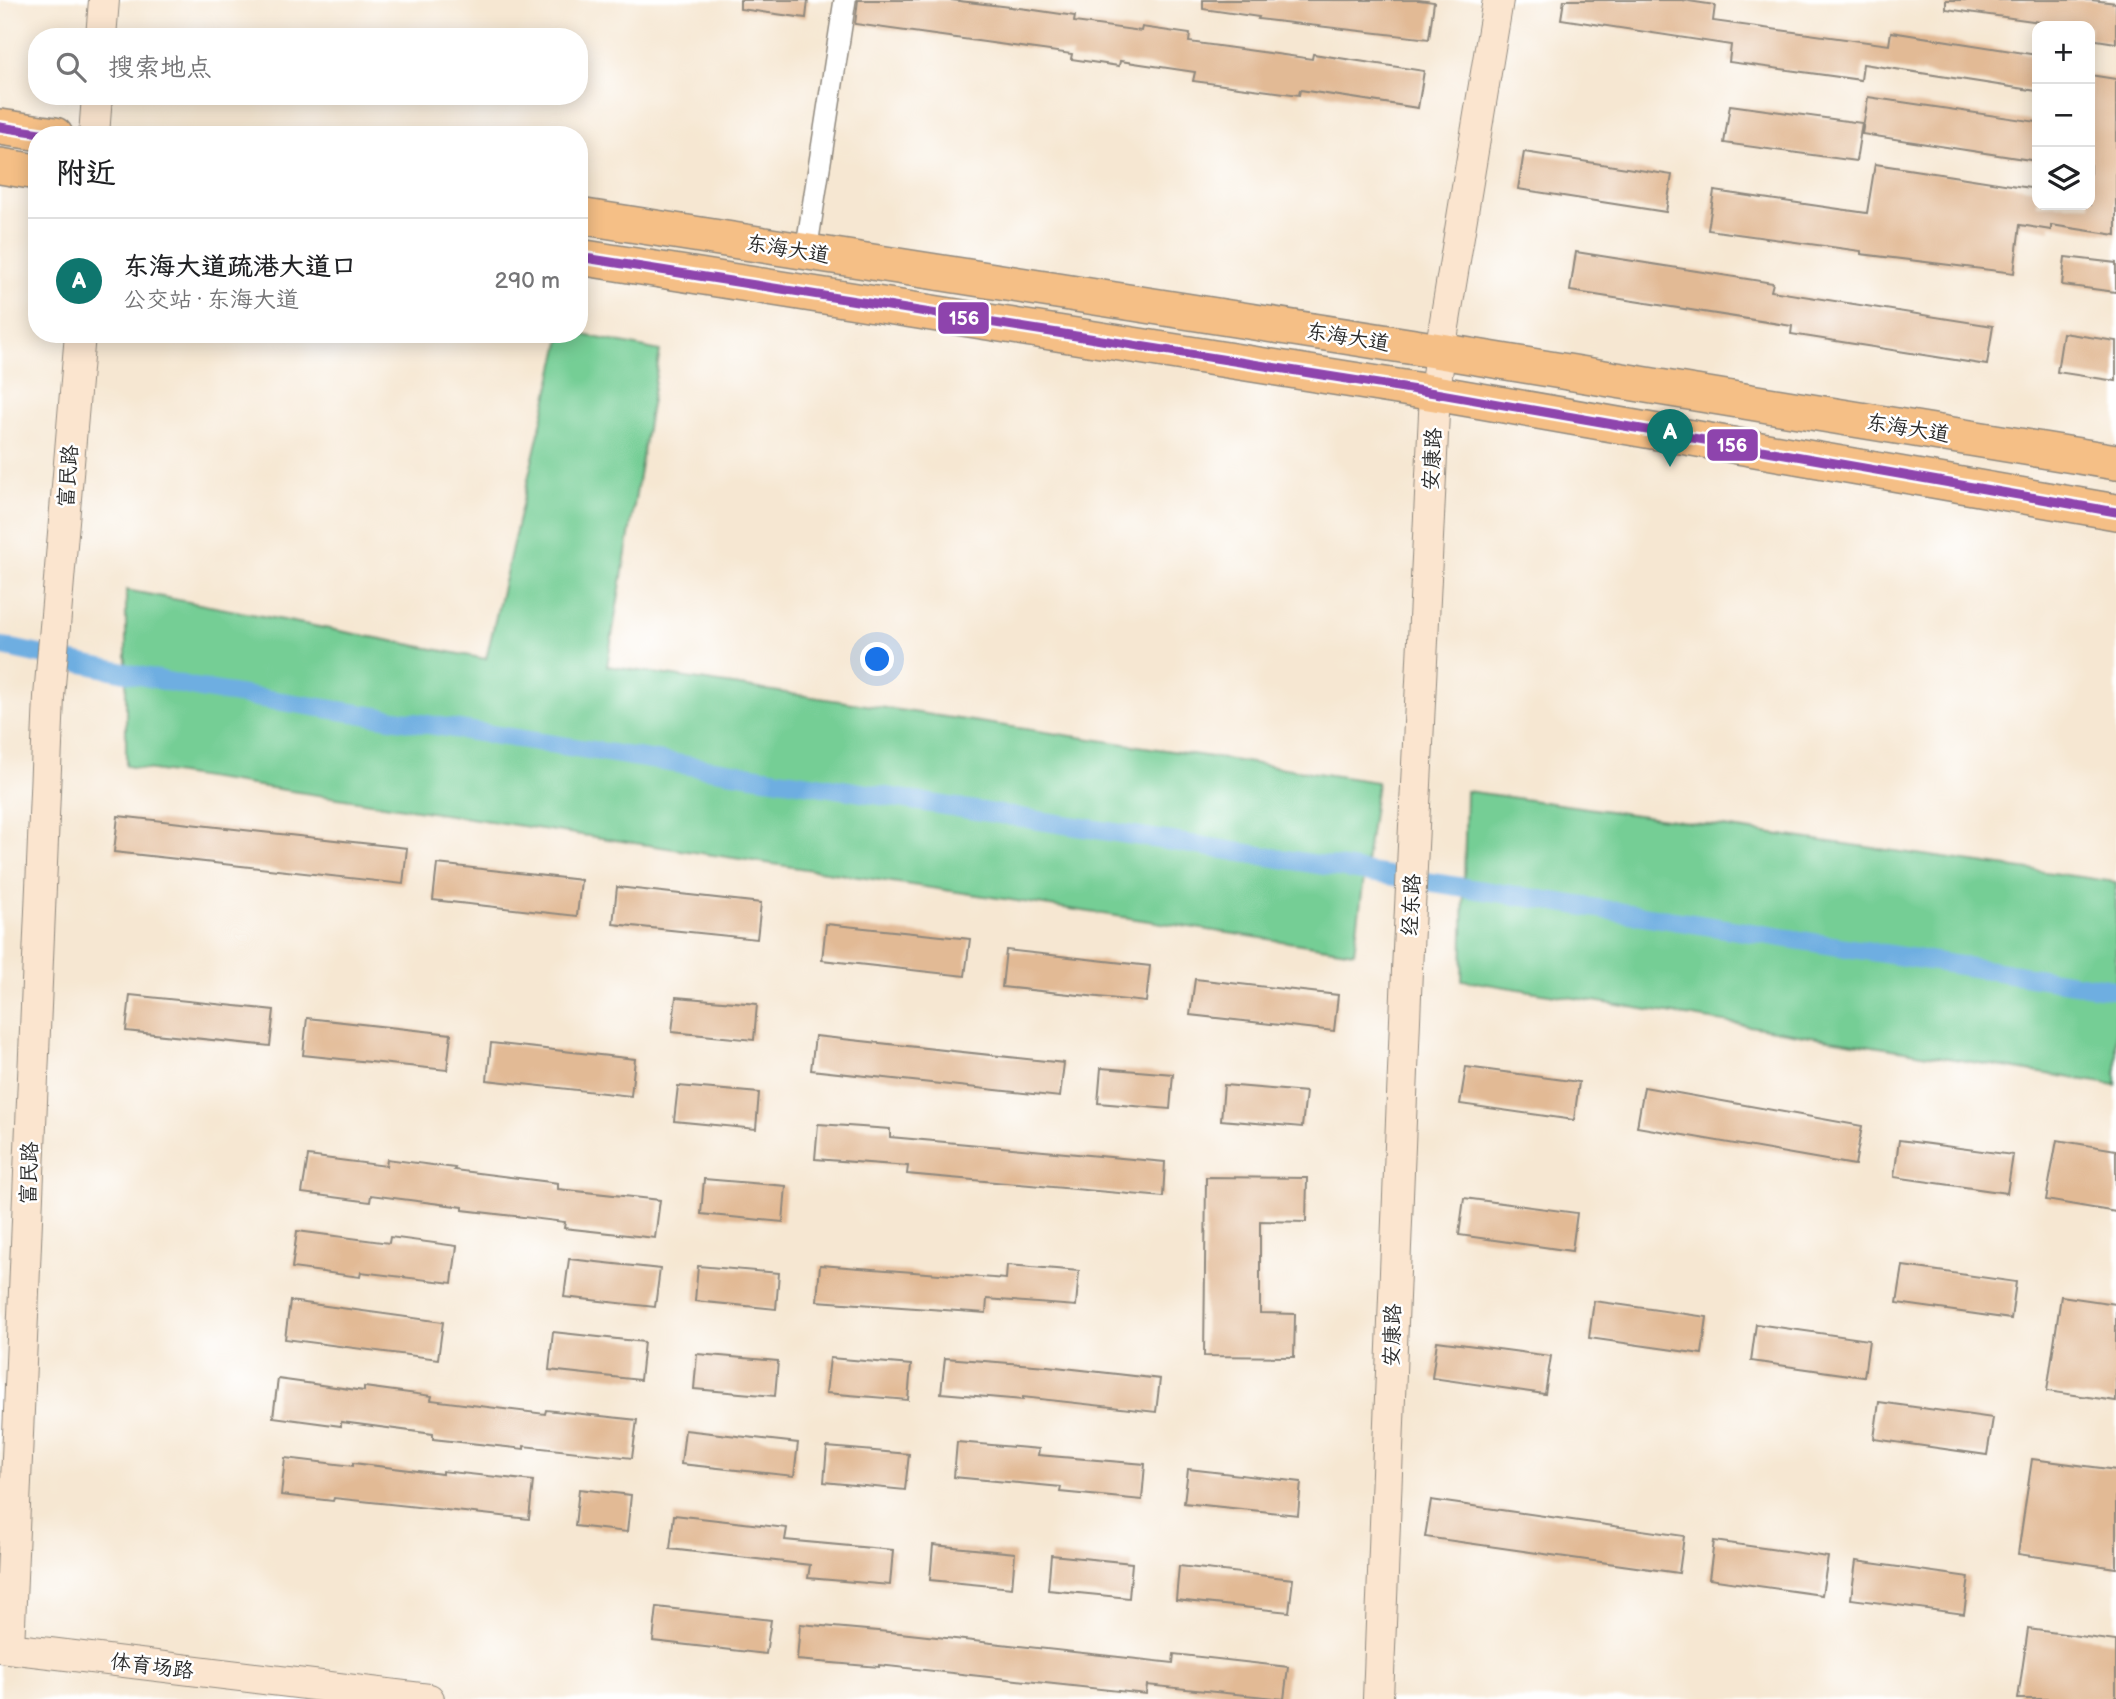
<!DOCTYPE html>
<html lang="zh">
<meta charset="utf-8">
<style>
:root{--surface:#fff;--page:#f2f2f2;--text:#202124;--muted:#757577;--line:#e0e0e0;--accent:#0f766e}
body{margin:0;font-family:"Balsamiq Sans","LXGW WenKai TC",sans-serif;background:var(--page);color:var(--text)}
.controls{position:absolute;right:21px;top:21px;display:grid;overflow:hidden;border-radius:14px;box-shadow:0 4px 18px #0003}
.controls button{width:63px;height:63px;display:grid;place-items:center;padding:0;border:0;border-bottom:2px solid var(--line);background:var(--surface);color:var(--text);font:35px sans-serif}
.you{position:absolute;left:878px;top:660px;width:24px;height:24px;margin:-18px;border:5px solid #fff;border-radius:50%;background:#1a73e8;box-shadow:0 0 0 10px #1a73e833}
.badge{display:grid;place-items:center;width:46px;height:46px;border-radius:50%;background:var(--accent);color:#fff;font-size:23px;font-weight:700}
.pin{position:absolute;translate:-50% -58px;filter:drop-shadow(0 2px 4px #0008)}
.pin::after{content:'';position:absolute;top:37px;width:24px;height:21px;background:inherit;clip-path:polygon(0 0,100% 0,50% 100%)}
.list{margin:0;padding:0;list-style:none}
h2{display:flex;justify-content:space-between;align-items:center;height:91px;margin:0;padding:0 28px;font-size:30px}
h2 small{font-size:23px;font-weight:400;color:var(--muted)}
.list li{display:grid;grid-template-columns:46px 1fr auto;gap:21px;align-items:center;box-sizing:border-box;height:126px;padding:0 28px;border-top:2px solid var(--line)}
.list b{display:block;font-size:26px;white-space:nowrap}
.list p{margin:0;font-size:23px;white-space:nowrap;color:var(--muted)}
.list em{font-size:23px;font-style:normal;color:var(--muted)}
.icon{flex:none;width:38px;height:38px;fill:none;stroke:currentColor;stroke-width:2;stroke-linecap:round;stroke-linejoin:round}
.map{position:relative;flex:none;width:2116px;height:1699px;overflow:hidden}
.search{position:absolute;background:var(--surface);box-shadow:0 4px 18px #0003;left:28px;top:28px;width:560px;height:77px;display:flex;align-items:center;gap:18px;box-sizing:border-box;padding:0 24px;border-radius:28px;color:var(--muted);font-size:26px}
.panel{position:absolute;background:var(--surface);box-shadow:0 4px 18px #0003;left:28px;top:126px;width:560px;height:217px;border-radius:28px}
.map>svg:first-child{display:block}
</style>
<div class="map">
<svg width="2116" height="1699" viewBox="0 0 2116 1699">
<rect width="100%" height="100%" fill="#fff"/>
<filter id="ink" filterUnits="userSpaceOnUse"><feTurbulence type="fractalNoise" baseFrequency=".0143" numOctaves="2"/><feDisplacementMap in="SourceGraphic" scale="14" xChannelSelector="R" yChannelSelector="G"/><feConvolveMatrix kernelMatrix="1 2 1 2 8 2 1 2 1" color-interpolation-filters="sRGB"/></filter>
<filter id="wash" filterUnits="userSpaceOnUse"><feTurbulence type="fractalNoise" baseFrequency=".00686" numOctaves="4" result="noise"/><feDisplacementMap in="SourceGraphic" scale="28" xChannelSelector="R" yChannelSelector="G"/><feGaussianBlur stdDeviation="1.57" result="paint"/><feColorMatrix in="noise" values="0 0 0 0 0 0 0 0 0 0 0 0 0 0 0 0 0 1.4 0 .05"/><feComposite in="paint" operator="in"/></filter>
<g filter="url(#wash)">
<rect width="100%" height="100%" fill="#f6e7d2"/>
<!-- green -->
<path fill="#75ce95" stroke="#507c60" stroke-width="2" d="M562 334H579L660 351 607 666 1377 782 1354 952 126 766V590L486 659Z
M1466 791 2116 882V1085L1462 980Z"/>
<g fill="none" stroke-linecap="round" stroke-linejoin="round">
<!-- canal -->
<path stroke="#6eaee1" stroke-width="19" d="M0 646 203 689 2116 990"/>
</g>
<g id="blocks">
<!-- building -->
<path fill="#e2ba95" d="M740 0H808L806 18 740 9Z
M858 0H951L1027 9 1075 16 1074 22 1141 31 1142 27 1190 34 1189 42 1312 59 1313 54 1424 71 1418 108 1300 90 1299 95 1193 81 1195 72 1120 61 1119 66 1071 59 1072 54 855 24Z
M1203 0H1419L1434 2 1429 39 1258 19 1259 17 1203 9Z
M1564 0H1682L1715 5 1713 21 1889 45 1891 32 2037 55V91L1863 64 1861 80 1729 62 1731 45 1561 19Z
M1946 0H2091L2116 3V43L2090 39V26H2069L1946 9Z
M2090 75 2116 79V235L2051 225V230L2020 225 2014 273 1861 254V251L1708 230 1714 191 1867 213 1875 164 2037 189V205H2090Z
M1868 97 2037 122V161L1862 134Z
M1730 105 1862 123 1856 161 1724 143Z
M1524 152 1672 175 1666 212 1518 189Z
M1576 252 1773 283 1771 291 1993 326 1987 365 1791 334 1792 326 1570 291Z
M2065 257 2116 263V292L2062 285Z
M2063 333 2116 341V381L2057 372Z
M118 816 407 848 403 884 114 852Z
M437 864 581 880 577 916 433 900Z
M617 887 761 903 757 939 613 924Z
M826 924 970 939 965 976 822 960Z
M1006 950 1150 966 1146 1002 1002 987Z
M1195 979 1338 995 1334 1031 1190 1015Z
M130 995 274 1010 270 1046 126 1031Z
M676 997 757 1004 754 1040 672 1032Z
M307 1018 451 1034 447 1070 303 1055Z
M815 1036 1064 1063 1060 1097 811 1070Z
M491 1043 635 1059 631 1096 487 1080Z
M1466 1067 1579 1082 1574 1120 1460 1104Z
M1101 1068 1173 1074 1170 1109 1098 1103Z
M1224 1085 1306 1092 1302 1127 1221 1120Z
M678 1086 759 1093 756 1129 674 1121Z
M1644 1087 1862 1126 1855 1165 1637 1127Z
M818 1124 890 1129V1137L1165 1162 1163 1197 907 1174 908 1166 815 1159Z
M1899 1140 2013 1155 2007 1193 1894 1177Z
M2057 1140 2116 1150V1212L2046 1200Z
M308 1156 386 1166 387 1159 455 1168 454 1170 558 1183V1189L660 1200 655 1238 564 1228 565 1222 463 1210V1207L371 1195 370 1202 302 1193Z
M1206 1177 1307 1178 1306 1222 1260 1221V1313L1295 1314 1294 1357 1204 1356Z
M704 1179 786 1186 783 1222 701 1214Z
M1464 1198 1577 1213 1572 1251 1459 1235Z
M297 1231 389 1243 390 1237 457 1246 452 1283 361 1272 360 1277 292 1268Z
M569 1259 660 1269 655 1307 564 1297Z
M820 1265 1006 1279 1007 1265 1079 1271 1076 1306 987 1299 986 1313 817 1301Z
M698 1266 779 1273 776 1309 695 1301Z
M1903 1266 2016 1282 2011 1319 1897 1303Z
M2061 1296 2116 1304V1401L2047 1391Z
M290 1301 443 1322 438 1359 285 1339Z
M1594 1301 1707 1317 1702 1354 1589 1338Z
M1756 1324 1869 1340 1864 1377 1751 1361Z
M553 1332 644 1342 640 1380 549 1370Z
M1437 1341 1551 1356 1545 1394 1432 1378Z
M697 1354 778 1361 775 1396 694 1389Z
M830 1358 911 1365 908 1400 826 1393Z
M945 1358 1047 1366 1160 1379 1156 1412 1023 1397V1400L941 1393Z
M278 1379 364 1391V1387L432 1396 431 1400 545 1414 546 1410 637 1420 632 1458 524 1446V1449L433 1439V1434L341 1422V1426L273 1417Z
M1879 1402 1993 1418 1987 1455 1874 1439Z
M685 1430 798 1443 794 1476 681 1464Z
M957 1442 1039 1449 1038 1455 1145 1464 1142 1500 1060 1492 1061 1487 954 1477Z
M827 1447 909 1454 905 1490 824 1482Z
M285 1458 353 1466V1463L442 1474V1471L533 1481 529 1519 334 1498 333 1501 281 1495Z
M2032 1459 2116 1470V1568L2018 1554Z
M1188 1469 1301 1482 1298 1515 1184 1503Z
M579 1489 631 1495 627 1532 575 1526Z
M1431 1500 1684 1536 1679 1573 1425 1537Z
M674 1515 787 1528 785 1540 893 1550 890 1585 808 1578 810 1565 670 1549Z
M1714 1541 1828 1557 1822 1595 1709 1579Z
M933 1545 1015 1553 1012 1588 930 1580Z
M1051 1555 1132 1563 1129 1598 1048 1590Z
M1856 1561 1969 1577 1964 1614 1851 1599Z
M1179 1566 1293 1579 1289 1612 1176 1600Z
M657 1607 771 1620 766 1654 653 1641Z
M800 1624 900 1633 1173 1663 1174 1654 1288 1667 1284 1699 1147 1685 1146 1694 879 1665V1667L797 1660Z
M2028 1629 2116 1641V1699H2018Z"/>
</g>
</g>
<g filter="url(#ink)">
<use href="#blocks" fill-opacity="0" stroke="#90897e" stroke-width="2"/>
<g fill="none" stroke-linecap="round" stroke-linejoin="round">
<!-- street casing -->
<g stroke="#90897e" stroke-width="24">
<path id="street" d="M806 252 845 0"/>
</g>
<!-- secondary casing -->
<g stroke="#90897e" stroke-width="32">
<path id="secondary" d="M101 37 104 0
M94 135 97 96
M0 1647 429 1699
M9 1648 49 697 80 334
M1378 1699 1407 970 1435 393 1440 351 1498 0"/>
</g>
<!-- primary casing -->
<g stroke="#90897e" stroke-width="38">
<path id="primary" d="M0 127 55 135
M0 166 37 172
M579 216 1440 351 2116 462
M579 257 1435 393 2116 512"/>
</g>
<!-- street -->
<use href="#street" stroke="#fff" stroke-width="21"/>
<!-- secondary -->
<use href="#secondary" stroke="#fbe5cf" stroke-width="30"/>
<!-- primary -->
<use href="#primary" stroke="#f5bf86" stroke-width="35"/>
<!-- bus-1 casing -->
<g stroke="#fff" stroke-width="14">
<path id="bus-1" d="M0 127 53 135
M579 257 1435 393 2116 512"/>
</g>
<!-- bus-1 -->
<use href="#bus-1" stroke="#8e44ad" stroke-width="9"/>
</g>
</g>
<g text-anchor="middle" stroke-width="5" stroke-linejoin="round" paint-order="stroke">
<!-- street labels -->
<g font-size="21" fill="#2b2b2b" stroke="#fff">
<text transform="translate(788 249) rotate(9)" y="7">东海大道</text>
<text transform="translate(1348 337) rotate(9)" y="7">东海大道</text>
<text transform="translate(1908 428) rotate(9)" y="7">东海大道</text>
<text transform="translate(1432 459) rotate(-87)" y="7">安康路</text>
<text transform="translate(68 476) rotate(-86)" y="7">富民路</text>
<text transform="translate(1411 905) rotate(-87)" y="7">经东路</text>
<text transform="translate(29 1173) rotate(-88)" y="7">富民路</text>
<text transform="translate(1392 1335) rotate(-88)" y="7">安康路</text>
<text transform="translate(152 1666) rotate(7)" y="7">体育场路</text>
</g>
</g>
<g stroke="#fff" stroke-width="2.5">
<rect x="937" y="301" width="53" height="34" rx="7" fill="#8e44ad"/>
<rect x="1706" y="428" width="53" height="34" rx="7" fill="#8e44ad"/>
</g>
<g font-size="19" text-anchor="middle" font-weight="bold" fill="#fff">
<text x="964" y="325">156</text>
<text x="1732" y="452">156</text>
</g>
</svg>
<div class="controls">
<button>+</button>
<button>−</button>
<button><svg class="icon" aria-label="layers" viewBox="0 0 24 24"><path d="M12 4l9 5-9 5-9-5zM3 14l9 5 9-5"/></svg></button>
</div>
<div class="you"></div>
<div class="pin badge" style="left:1670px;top:467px">A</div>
<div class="search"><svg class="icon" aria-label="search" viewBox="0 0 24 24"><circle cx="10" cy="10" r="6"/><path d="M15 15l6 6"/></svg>搜索地点</div>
<section class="panel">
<h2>附近<small></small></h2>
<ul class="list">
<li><span class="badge">A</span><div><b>东海大道疏港大道口</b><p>公交站 · 东海大道</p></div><em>290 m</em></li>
</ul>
</section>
</div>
